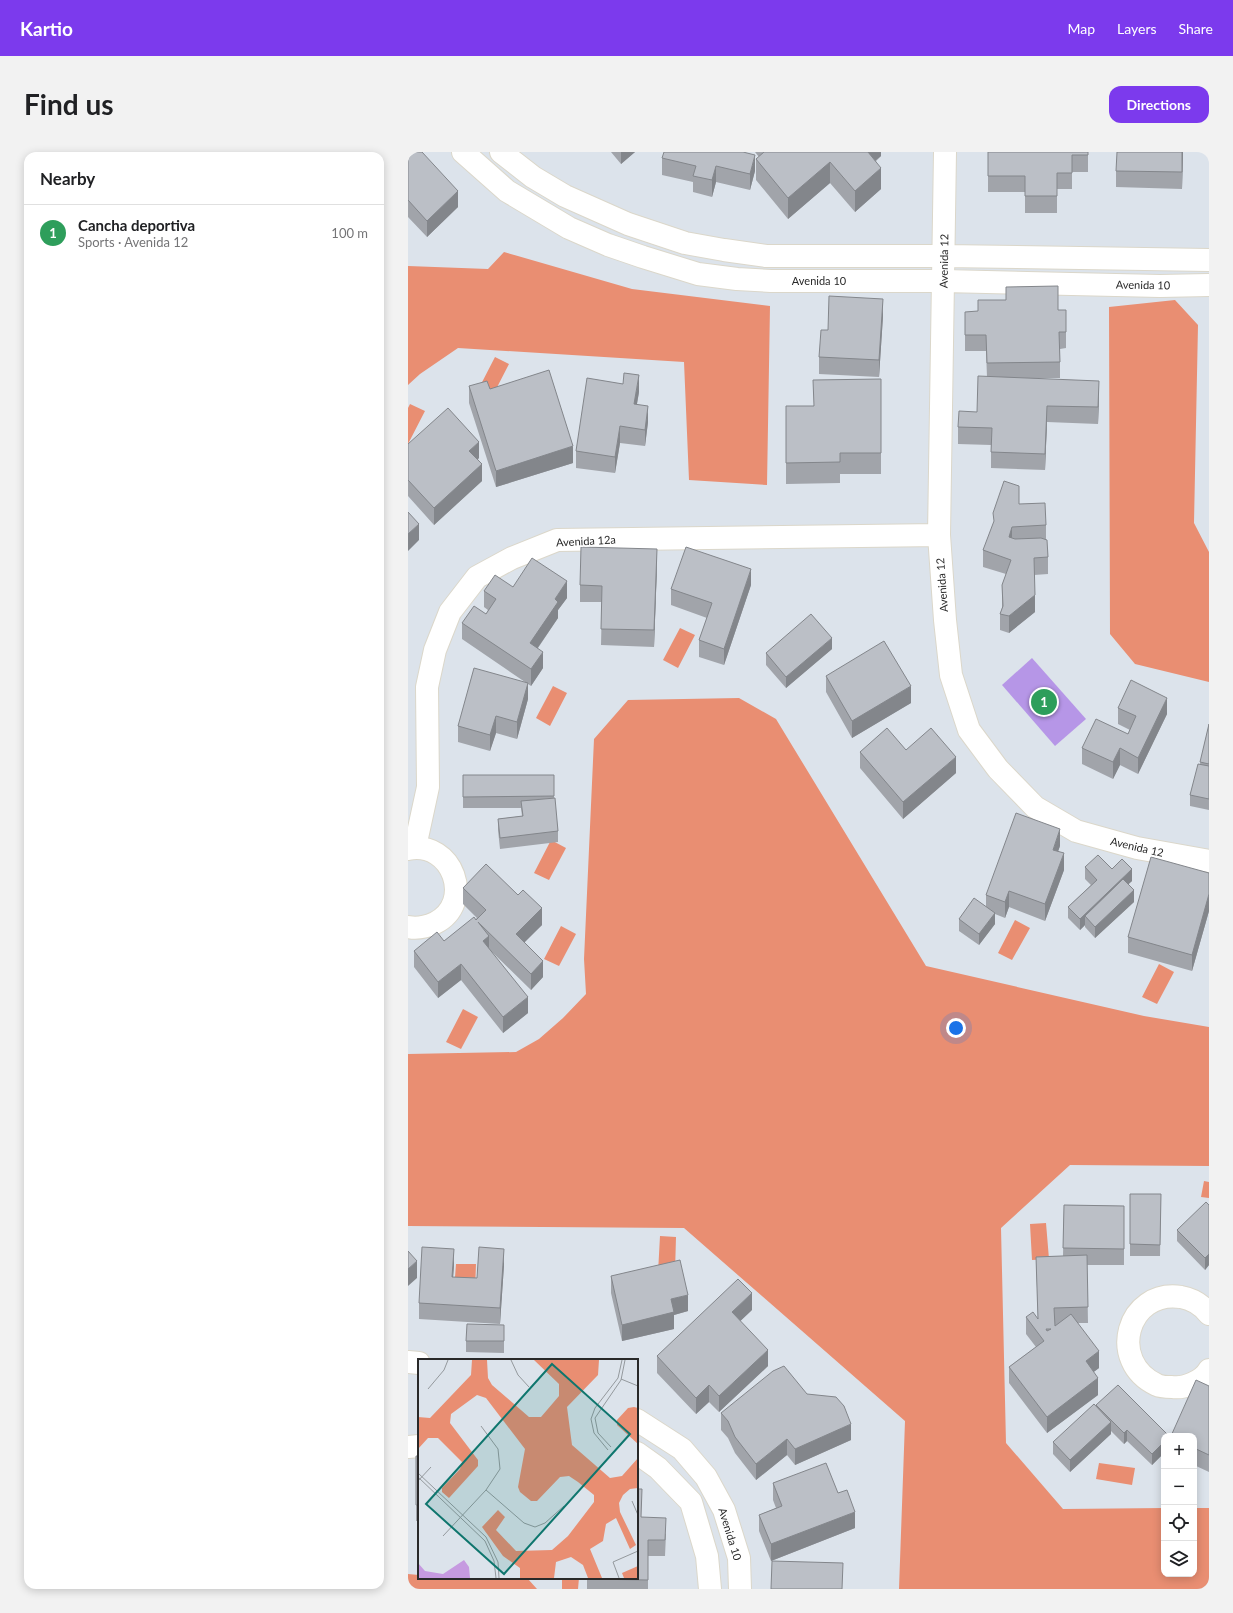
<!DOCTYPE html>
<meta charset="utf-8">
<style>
:root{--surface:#fff;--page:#f2f2f2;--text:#202124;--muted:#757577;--line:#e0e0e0;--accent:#7c3aed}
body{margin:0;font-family:Lato,sans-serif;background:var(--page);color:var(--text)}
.controls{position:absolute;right:12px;bottom:12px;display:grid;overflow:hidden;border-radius:8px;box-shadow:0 2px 10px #0003}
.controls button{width:36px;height:36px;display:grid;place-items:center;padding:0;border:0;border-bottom:1px solid var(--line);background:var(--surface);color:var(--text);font:20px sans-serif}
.you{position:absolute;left:548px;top:876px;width:14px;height:14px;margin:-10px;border:3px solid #fff;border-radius:50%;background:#1a73e8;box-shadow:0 0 0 6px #1a73e833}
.badge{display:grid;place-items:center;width:26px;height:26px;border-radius:50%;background:var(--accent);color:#fff;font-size:13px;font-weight:700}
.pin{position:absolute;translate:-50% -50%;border:2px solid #fff;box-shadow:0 1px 4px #0006}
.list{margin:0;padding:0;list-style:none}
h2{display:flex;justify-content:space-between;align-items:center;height:52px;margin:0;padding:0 16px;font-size:17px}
h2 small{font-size:13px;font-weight:400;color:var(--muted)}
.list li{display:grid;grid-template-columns:26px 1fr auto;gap:12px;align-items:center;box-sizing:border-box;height:56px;padding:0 16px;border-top:1px solid var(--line)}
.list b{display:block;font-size:15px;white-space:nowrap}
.list p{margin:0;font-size:13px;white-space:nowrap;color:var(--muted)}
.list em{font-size:13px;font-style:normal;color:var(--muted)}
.icon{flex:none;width:22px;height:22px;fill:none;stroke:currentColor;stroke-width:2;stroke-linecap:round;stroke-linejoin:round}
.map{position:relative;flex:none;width:801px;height:1437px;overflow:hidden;border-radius:12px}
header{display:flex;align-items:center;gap:24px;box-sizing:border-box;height:56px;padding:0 20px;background:var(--accent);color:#fff}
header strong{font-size:19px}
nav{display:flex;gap:22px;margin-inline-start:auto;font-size:14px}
.intro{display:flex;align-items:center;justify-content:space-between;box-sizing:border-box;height:96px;padding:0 24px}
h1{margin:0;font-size:28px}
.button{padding:10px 18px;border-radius:12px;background:var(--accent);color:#fff;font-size:14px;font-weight:700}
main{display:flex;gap:24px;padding:0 24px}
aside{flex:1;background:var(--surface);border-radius:12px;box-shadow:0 2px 10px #0003}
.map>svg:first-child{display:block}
</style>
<header>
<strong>Kartio</strong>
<nav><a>Map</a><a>Layers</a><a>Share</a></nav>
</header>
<div class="intro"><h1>Find us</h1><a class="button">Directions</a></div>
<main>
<aside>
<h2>Nearby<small></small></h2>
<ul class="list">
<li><span class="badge" style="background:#2e9e5b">1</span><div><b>Cancha deportiva</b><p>Sports · Avenida 12</p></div><em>100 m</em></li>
</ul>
</aside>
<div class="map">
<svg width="801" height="1437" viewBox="0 0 801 1437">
<rect width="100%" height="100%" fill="#dce3eb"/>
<!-- pitch -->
<path fill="#b696e7" d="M624 506 678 567 647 594 594 533Z"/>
<!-- water -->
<path fill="#e98e72" d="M96 100 224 137 362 154 359 333 281 328 276 210 50 196 12 222 0 233V114L80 117Z
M767 148 790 173 786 371 801 400V530L727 512 702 482 701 155Z
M87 205 101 212 84 245 70 238Z
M2 252 17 259 0 292V256Z
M272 476 287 483 270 516 255 508Z
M145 534 159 541 142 574 128 566Z
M331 546 368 567 518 814 736 864 801 875V1014L662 1013 593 1076 598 1291 655 1357 756 1356V1422H786V1356H801V1437H491L497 1269 276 1076 0 1074V902L108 900 131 887 155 866 178 842 176 807 186 587 220 548Z
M143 688 158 696 141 728 126 721Z
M607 768 622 776 604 808 590 801Z
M153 774 168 782 151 814 136 807Z
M751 812 766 820 749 852 734 845Z
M55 857 70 865 53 897 38 890Z
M796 1029 801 1030V1046L793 1045Z
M638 1071 641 1107 624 1108 622 1072Z
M252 1084 268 1085 267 1121H250Z
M48 1112H68L67 1139H46Z
M691 1311 727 1316 724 1333 688 1327Z
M0 1422 11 1423V1426H114L120 1427 129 1437H0Z
M154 1426H171L170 1437H154Z"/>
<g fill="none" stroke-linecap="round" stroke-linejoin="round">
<!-- minor casing -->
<g stroke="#dbd7ca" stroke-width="24">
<path id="minor" d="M55 0 99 39 161 76 200 93 235 105 290 122 329 127 363 129H536L752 134 801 133
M93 0 125 25 157 44 220 72 277 91 316 98 358 104H536L801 108
M537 0 531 383 537 468 543 523 561 578 590 617 627 655 668 679 729 696 801 709
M7 695 20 635 19 535 27 498 42 460 69 425 104 406 149 388 531 383
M0 697C45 688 67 751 27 771 18 775 9 777 0 775
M801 1162C794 1153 784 1147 773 1145 719 1137 699 1210 749 1233 753 1235 759 1235 764 1235 776 1237 795 1229 801 1218
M0 1210 11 1211
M229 1268 274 1297 298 1325 316 1358 331 1406 332 1437
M0 1295 11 1294
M229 1301 250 1316 283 1350 299 1404 302 1437"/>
</g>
<!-- minor -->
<use href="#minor" stroke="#fff" stroke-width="22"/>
</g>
<!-- wall -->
<path fill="#a1a4aa" d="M0 0 50 55 19 85 0 65Z
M203 0H227L213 12Z
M347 0H473V4L468 9 473 37 447 60 422 31 380 67 348 28V7L351 5Z
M580 0H680V20H664V37H649V61H617V40H580Z
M775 0 774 37 708 35V19Z
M254 6 347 19 342 38 308 30 304 45 285 40V30L254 23Z
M658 158V196L652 197V226H627L691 245 690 272 639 270 637 318 583 316V293L550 292V275L569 260 579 225 578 199H557V160Z
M475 164 471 225 411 222V205Z
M473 227V322H432V331L378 332V254H405Z
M61 234 82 237 165 311 88 335 61 251Z
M231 240 229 252 240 270 237 294 212 291 207 321 168 316V299Z
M0 292 71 306 70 307 74 329 26 373 0 344Z
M611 352 638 373V388L640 405V422L626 423 627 460 601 481 592 478V462L594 456V433L598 422 575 415V398Z
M249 414 246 495 193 493 194 450H172V433Z
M343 433 316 513 291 505V488L299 466 263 453V437Z
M105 435 159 446 150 458V466L130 496 135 516 123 534 120 532V547L109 587 88 581 82 599 50 590V574L117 530 54 487V471L78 462 80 458 76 455V439Z
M424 497 378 536 358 513V501Z
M418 524 503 551 444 586 418 540Z
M710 556 759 562 730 622 712 613 705 627 674 612V596L720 582 722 578 710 572Z
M801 572V658L782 654V643L792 612Z
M498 598 548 621 495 667 452 616V600Z
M146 623V646L150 679V690L92 697 90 678V667L114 664 113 656H55V645Z
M652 694 650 699 656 718 637 769 601 755 597 766 587 762V772L571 793 551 779V767L578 754V743Z
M677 715 704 717 724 729 720 732 726 750 687 786 677 775V773L672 778 660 766V755L683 733 677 727Z
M801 721V759L784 819 720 801V785Z
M55 736 134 773 116 790 135 825 123 838 84 800 120 861 95 881 53 828 30 846 6 815V799L36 789 69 766 55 752Z
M722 1042H753L752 1104H722Z
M656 1053 716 1054V1113H679L680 1171H670L691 1216 685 1220 690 1243 639 1281 601 1231V1215L628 1195 618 1182V1165L630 1167 628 1105 655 1104Z
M801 1053V1113L797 1118 769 1089V1078Z
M46 1113 45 1125 69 1126 96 1113 92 1172 11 1167V1151Z
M203 1124 280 1159 266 1163V1177L214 1189 203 1141Z
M344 1158 332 1169 360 1214 311 1260 301 1250 288 1262 249 1221V1204Z
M96 1173V1201L58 1200V1189Z
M801 1234V1320L786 1313V1284Z
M399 1242 443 1288 387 1313 379 1303 348 1328 327 1301 320 1286 313 1278V1261Z
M688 1253 756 1284V1301L744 1313 719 1289 716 1292 703 1279V1282L662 1320 645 1302V1290L688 1255Z
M8 1304H11V1369H8Z
M365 1331 430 1341 447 1376 363 1409 351 1379V1363L368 1356 365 1348Z
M234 1365 258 1382 257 1404H240V1437H179V1426Z"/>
<!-- shaded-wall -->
<path fill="#83868b" d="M213 0H227L213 12Z
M457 0H473V4L457 17Z
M774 0H775L774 37Z
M347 3V19L342 38V22Z
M422 10V31L380 67V46Z
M308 14V30L304 45V28Z
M473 16V37L447 60V39Z
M50 39V55L19 85V69Z
M475 147V164L471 225V208Z
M231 223V240L226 268V252Z
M691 229V245L690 272V255Z
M240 254V270L237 294V278Z
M639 254V270L637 318V302Z
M212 274V291L207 321V305Z
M71 290V306L61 315V299Z
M165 294V311L88 335V319Z
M74 312V329L26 373V356Z
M11 372V388L0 399V382Z
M604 375V391L601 385Z
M249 397V414L246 495V478Z
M343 417V433L316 513V497Z
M159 429V446L150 458V466L122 507V491L147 447Z
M627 443V460L601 481V464Z
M424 486V497L378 536V525Z
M135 500V516L123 534V517Z
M120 531V547L109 587V570Z
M503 534V551L444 586V569Z
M759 546V562L730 622V606Z
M88 564V581L82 599V583Z
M712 596V613L705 627V610Z
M548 605V621L495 667V650Z
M652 677V694L645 714V698Z
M656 701V718L637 769V752Z
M724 717V729L682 769 677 764V773L672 778V767Z
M726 738V750L687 786V775Z
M601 739V755L597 766V750Z
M801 742V759L784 819V803Z
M134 756V773L108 799V782Z
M587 761V772L571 793V782Z
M81 784V801L75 789Z
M135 809V825L123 838V822Z
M53 812V828L30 846V830Z
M120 845V861L95 881V865Z
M46 1097V1113L44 1141V1125Z
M96 1097V1113L92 1172V1156Z
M801 1102V1113L797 1118V1106Z
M9 1109V1126L0 1134V1117Z
M344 1141V1158L324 1177V1160Z
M280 1143V1159L266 1163V1177L214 1189V1173L263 1147Z
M360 1198V1214L311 1260V1244Z
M691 1199V1216L678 1226V1209Z
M690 1226V1243L639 1281V1265Z
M301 1233V1250L288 1262V1246Z
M703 1270V1282L662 1320V1308Z
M443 1272V1288L387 1313V1297Z
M719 1278V1289L716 1292V1281Z
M379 1287V1303L348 1328V1312Z
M756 1290V1301L744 1313V1302Z
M447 1360V1376L363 1409V1392Z"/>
<!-- building -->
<path fill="#bbbfc6" stroke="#83868b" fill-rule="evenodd" d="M0 0H14L50 39 19 69 0 48Z
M256 0H335L347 3 342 22 308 14 304 28 285 24 288 14 254 6Z
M356 0H460L473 16 447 39 422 10 380 46 348 7Z
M580 0H680V3H664V21H649V44H617V24H580Z
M709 0H774V20L708 19Z
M650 134V158H658V180H651L652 210 579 211 578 183H557V160L570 159V148H598V135Z
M421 144 475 147 471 208 411 205 413 178H420Z
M141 218 165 294 88 319 61 234 79 229 82 237Z
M216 221 231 223 226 252 240 254 237 278 212 274 207 305 168 299 179 226 215 232Z
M570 224 691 229 690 255 639 254 637 302 583 300 584 276 550 275 551 259 569 260Z
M473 227V301H432V310L378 311V254H406L405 228Z
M40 256 71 290 61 299 74 312 26 356 0 328V292Z
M596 329 611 334V352L637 351 638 373 604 375 601 385 607 387 633 386 639 388 640 405 626 406 627 443 601 464 592 462 595 454 594 433 603 408 575 398 586 369 585 361Z
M0 360 11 372 0 382Z
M173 395 249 397 246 478 193 477 194 434 172 433Z
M278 395 343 417 316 497 291 488 304 451 263 437Z
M124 406 159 429 147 447 150 450 122 491 135 500 123 517 54 471 66 454 78 462 88 447 76 439 87 423 105 435Z
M403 462 424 486 378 525 358 501Z
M476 489 503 534 444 569 418 524Z
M66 516 120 531 109 570 88 564 82 583 50 574Z
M723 528 759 546 730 606 712 596 705 610 674 596 688 567 720 582 728 564 710 556Z
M801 572V612L792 610Z
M479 576 498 598 523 576 548 605 495 650 452 600Z
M790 612 801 614V647L782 643Z
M55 623H146V644L55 645Z
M147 646 150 679 92 686 90 667 115 664 113 649Z
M608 661 652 677 645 698 656 701 637 752 601 739 597 750 578 743Z
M690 703 704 717 714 707 724 717 672 767 660 755 689 728 677 715Z
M743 705 801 721V742L784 803 720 785Z
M78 712 110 743 115 738 134 756 108 782 135 809 123 822 70 770 81 784 75 789 120 845 95 865 53 812 30 830 6 799 29 780 36 789 66 765 68 768 78 758 55 736Z
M715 727 726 738 687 775 677 764Z
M566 746 587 761 571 782 551 767Z
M722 1042H753L752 1093 722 1092Z
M798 1050 801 1053V1102L797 1106 769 1078Z
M656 1053 716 1054V1097L655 1096Z
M14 1095 46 1097 44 1125 69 1126 71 1095 96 1097 92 1156 11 1151Z
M0 1099 9 1109 0 1117Z
M679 1103 680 1155 646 1156 647 1174 663 1162 691 1199 678 1209 690 1226 639 1265 601 1215 636 1189 618 1165 625 1160 630 1167 628 1105ZM638 1177H643L639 1179Z
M272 1108 280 1143 263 1147 266 1160 214 1173 203 1124Z
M330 1127 344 1141 324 1160 360 1198 311 1244 301 1233 288 1246 249 1204Z
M59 1172 96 1173V1189H58Z
M376 1214 399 1242 428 1245 436 1254 443 1272 387 1297 379 1287 348 1312 327 1285 320 1269 313 1261 365 1219Z
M788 1228 801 1234V1303L786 1296V1284H763Z
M710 1233 761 1284H756V1290L744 1302 719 1278 716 1281 688 1253Z
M686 1252 703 1270 662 1308 645 1290Z
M8 1304H11V1353H8Z
M418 1311 430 1341 439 1338 447 1360 363 1392 351 1363 374 1354 365 1331Z
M229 1337H234L233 1365 258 1366 257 1388H240V1428L179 1427V1426H229Z
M364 1409 435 1411 434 1437H363Z"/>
<g text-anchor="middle" stroke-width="3.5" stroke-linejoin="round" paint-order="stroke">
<!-- street labels -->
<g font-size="11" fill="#292929" stroke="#fff">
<text transform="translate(536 109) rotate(-89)" y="4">Avenida 12</text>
<text x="411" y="133">Avenida 10</text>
<text transform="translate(735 133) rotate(1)" y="4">Avenida 10</text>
<text transform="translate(178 389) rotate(-3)" y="4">Avenida 12a</text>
<text transform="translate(534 433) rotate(-94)" y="4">Avenida 12</text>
<text transform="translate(729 695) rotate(13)" y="4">Avenida 12</text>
<text transform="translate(322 1382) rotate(73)" y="4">Avenida 10</text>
</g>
</g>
<!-- overview -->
<g transform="translate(10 1207)">
<rect width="220" height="220" fill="#dce3eb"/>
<path d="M46 201 51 208 52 219H0V204L7 212 25 215Z" fill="#c69ae0"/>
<path d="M54 1H69L70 19 74 26 111 58H123L141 37V25L116 1H181L180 16 149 48 154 86 192 119 204 117 220 99V129L212 130 205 136 201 144 202 153 218 186 212 190 198 159 188 165 185 182 172 190 184 219H170L165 206 153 198 138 203 136 219H102V209L85 197 64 168 80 151 87 158 78 171 98 192 134 191 150 177 176 143V136L160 123 156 127 160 123 151 117 142 118 119 142H113L102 133 100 128 107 90 68 39 59 36 33 55 32 64 60 101V107L31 139 24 133V129L42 110 44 103 20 79H10L0 90V58L12 59 53 16ZM216 48 220 49V85L199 66V61L210 49ZM220 207V219H206L204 214Z" fill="#e98e72"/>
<path fill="none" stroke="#94999d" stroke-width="1" d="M93 1 100 16 111 28M203 20 220 27M10 30 26 11 30 1M193 88 180 74 177 59 203 21 207 1M190 91 176 74 173 60 177 49 200 19 204 1M0 114 68 178 80 203 81 219M0 118 67 182 76 202 78 219M0 122 13 108M68 131 106 164 117 168 127 164 146 147M214 142 220 156M25 177 68 131 82 110 80 90 63 67M201 219 195 203 220 192"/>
<path fill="#0f766e" fill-opacity="0.15" stroke="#0f766e" stroke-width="2" d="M134 5 212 75 86 215 8 145Z"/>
<rect width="220" height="220" fill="none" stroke="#292929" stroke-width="2"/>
</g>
</svg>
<div class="controls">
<button>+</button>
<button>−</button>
<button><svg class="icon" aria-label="locate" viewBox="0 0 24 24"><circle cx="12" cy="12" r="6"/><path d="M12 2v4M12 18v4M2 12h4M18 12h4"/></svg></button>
<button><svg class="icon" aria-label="layers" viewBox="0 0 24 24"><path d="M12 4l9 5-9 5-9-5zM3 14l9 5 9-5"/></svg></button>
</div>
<div class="you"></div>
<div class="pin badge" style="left:636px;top:550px;background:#2e9e5b">1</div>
</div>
</main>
